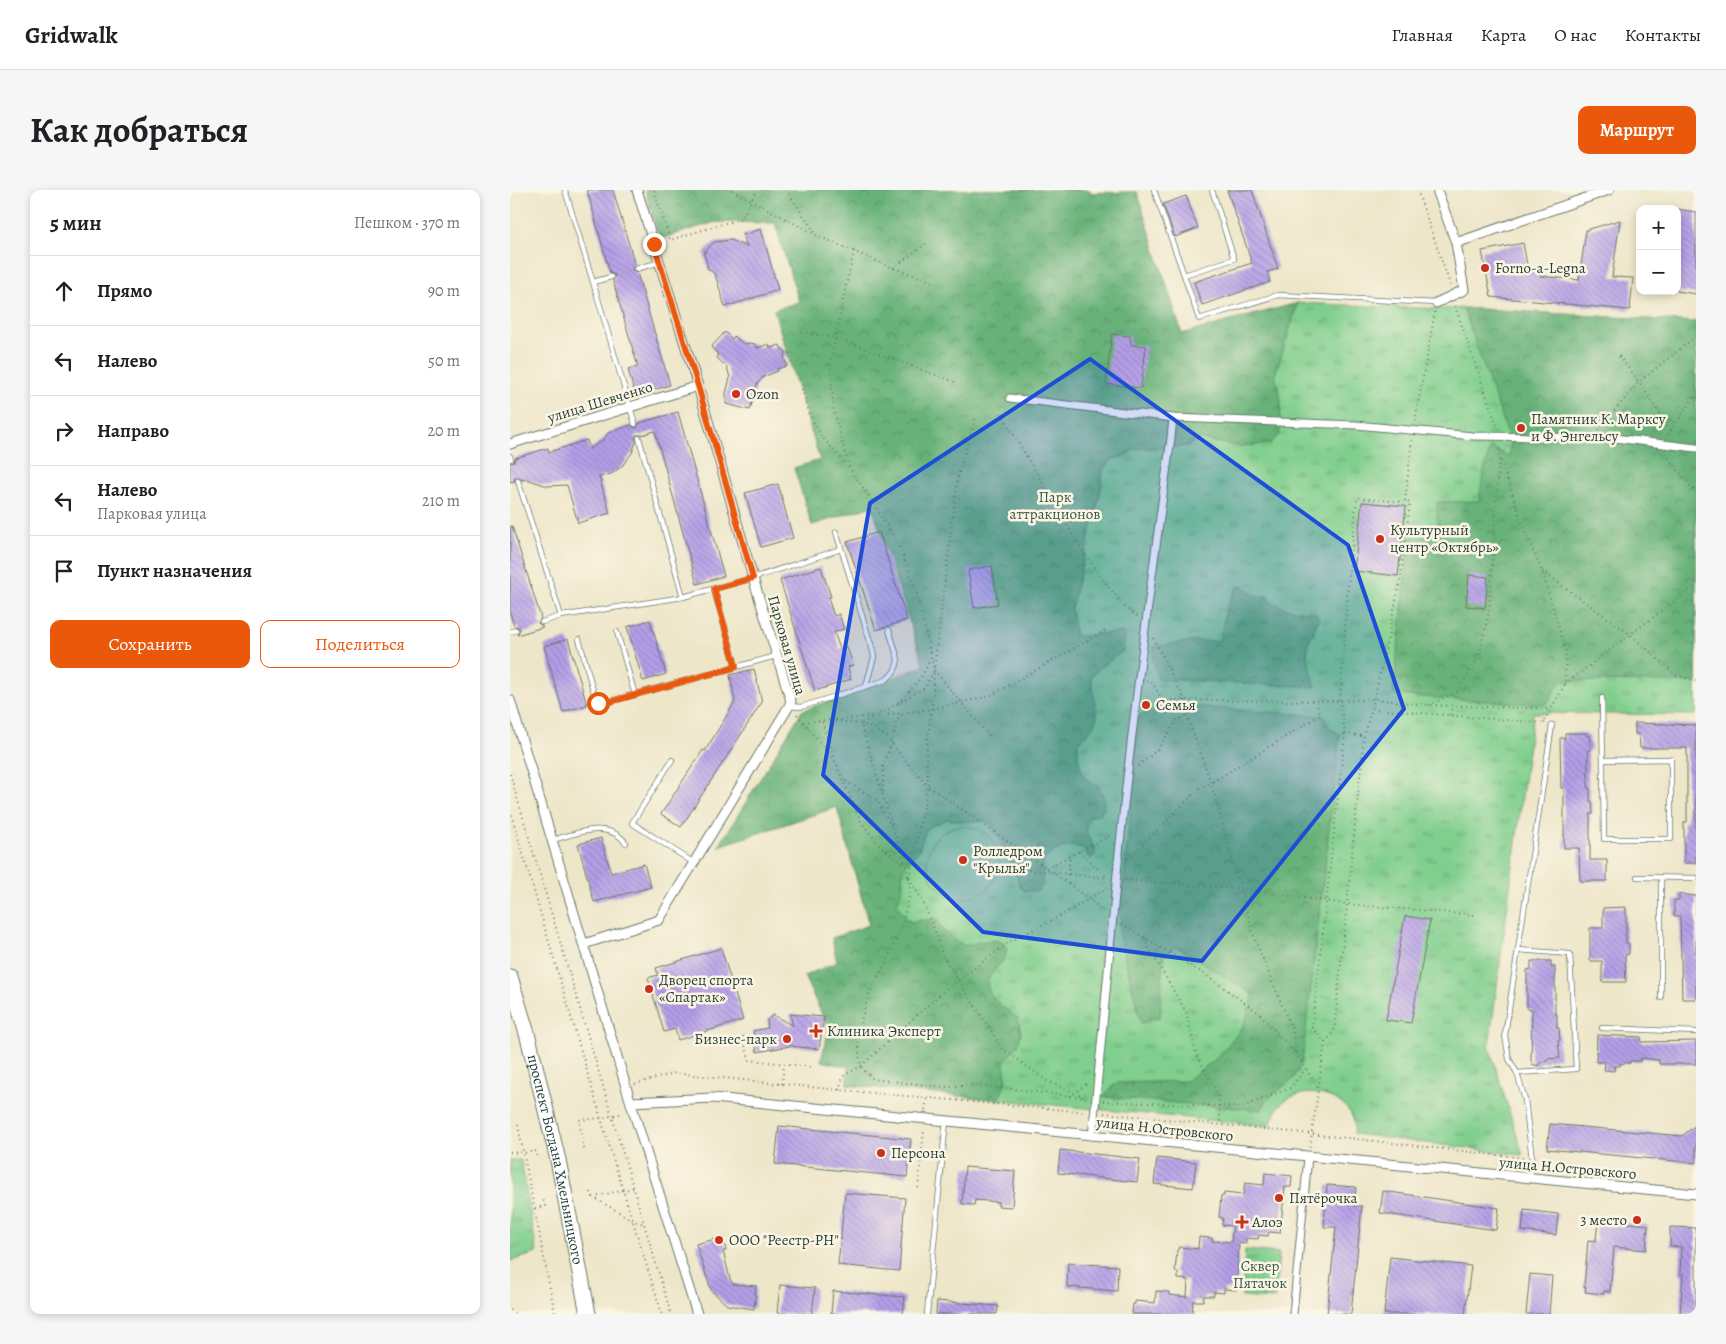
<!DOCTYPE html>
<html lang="ru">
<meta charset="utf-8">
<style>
:root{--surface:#fff;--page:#f6f6f6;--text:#202124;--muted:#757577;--line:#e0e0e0;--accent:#ea580c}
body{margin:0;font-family:Alegreya,serif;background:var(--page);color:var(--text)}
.controls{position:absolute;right:15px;top:15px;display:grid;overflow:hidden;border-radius:10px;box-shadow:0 2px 8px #0003}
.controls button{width:45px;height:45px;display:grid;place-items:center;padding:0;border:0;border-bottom:1px solid var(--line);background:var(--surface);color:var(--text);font:25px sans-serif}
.stop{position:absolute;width:15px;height:15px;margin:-11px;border:4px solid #ea580c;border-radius:50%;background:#fff}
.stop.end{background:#ea580c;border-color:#fff;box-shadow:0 1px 5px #0008}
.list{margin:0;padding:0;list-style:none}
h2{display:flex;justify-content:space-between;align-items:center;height:65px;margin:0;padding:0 20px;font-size:21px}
h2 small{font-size:16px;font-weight:400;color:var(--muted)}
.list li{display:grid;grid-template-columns:32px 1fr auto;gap:15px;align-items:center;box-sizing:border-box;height:70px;padding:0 20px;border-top:1px solid var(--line)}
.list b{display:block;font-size:19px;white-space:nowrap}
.list p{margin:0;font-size:16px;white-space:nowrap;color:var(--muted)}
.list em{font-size:16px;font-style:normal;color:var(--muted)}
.actions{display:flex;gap:10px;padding:15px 20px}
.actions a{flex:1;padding:11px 0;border:1px solid var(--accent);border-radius:10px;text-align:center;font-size:18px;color:var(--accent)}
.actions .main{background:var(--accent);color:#fff}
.icon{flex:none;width:28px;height:28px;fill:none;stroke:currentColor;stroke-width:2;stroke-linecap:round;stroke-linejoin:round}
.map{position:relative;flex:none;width:1186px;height:1124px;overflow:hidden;border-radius:10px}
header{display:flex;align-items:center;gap:30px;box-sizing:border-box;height:70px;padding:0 25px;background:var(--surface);border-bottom:1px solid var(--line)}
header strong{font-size:24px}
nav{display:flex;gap:28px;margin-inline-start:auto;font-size:18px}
.intro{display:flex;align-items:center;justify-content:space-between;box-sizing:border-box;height:120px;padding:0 30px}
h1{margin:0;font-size:35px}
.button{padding:12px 22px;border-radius:10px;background:var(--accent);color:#fff;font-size:18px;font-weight:700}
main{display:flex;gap:30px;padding:0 30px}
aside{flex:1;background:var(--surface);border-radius:10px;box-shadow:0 2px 8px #0003}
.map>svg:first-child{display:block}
</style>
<header>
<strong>Gridwalk</strong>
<nav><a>Главная</a><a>Карта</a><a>О нас</a><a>Контакты</a></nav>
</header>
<div class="intro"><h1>Как добраться</h1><a class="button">Маршрут</a></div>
<main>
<aside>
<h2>5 мин<small>Пешком · 370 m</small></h2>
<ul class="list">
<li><svg class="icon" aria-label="ahead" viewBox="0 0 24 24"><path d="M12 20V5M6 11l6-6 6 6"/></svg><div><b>Прямо</b></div><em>90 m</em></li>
<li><svg class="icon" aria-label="left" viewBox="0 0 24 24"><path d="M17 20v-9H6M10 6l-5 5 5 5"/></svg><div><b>Налево</b></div><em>50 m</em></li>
<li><svg class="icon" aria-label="right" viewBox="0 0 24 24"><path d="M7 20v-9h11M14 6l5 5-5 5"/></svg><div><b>Направо</b></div><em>20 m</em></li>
<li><svg class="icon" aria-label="left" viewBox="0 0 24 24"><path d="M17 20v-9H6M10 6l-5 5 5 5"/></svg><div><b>Налево</b><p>Парковая улица</p></div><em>210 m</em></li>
<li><svg class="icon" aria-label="arrive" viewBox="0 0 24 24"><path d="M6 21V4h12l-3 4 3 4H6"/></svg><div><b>Пункт назначения</b></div></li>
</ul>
<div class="actions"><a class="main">Сохранить</a><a>Поделиться</a></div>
</aside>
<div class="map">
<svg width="1186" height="1124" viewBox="0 0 1186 1124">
<defs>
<pattern id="grass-tufts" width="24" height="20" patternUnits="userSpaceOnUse" patternTransform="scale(1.25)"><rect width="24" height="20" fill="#81cf8e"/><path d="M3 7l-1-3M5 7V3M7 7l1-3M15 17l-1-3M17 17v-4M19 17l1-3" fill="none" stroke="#69a975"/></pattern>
<pattern id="forest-crowns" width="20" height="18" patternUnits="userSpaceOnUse" patternTransform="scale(1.25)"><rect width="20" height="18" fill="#68b279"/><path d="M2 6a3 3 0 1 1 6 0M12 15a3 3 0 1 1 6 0" fill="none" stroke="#559264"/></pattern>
<pattern id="building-back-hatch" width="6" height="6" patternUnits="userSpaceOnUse" patternTransform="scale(1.25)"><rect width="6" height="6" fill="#b59fe9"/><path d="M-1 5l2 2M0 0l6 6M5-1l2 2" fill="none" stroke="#9383be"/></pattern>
</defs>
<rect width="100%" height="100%" fill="#fcf5e5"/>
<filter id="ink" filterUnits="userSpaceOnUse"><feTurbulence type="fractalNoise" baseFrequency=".02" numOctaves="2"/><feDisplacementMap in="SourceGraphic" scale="10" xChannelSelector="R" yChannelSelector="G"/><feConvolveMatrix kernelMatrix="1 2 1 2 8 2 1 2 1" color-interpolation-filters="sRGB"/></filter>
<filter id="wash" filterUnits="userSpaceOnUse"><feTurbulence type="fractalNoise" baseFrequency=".0096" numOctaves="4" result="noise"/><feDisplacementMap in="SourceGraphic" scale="20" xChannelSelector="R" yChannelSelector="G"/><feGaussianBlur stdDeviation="1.12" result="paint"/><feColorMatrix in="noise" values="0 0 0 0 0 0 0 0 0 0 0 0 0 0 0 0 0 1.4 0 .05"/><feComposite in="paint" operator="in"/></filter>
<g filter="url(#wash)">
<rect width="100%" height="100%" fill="#ede6c9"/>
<!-- grass -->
<path fill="url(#grass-tufts)" stroke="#508661" d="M135 0H580L581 3 627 2 672 144 788 113 932 119 953 118 1186 132V525L1023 523 979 856 1013 965 844 944C844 940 845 935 844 932 838 904 793 895 773 912 766 918 763 928 760 936L337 895 339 877 311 871 319 839 294 786 327 772 322 748 359 735 327 617 209 656 292 521 414 476 362 316 302 335 284 278 310 270 264 120 289 112 265 33 205 32 150 49Z
M0 970H11L27 1063 0 1071Z
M735 1060 769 1063 765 1109 732 1107Z"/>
<!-- forest -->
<path fill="url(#forest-crowns)" stroke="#447856" d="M135 0H580L581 3 627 2 672 144 788 113 765 185 771 211 770 238 769 245 760 254 728 256 689 249 678 256 625 259 615 266 603 269 593 279 590 305 561 418 565 445 571 446 614 442 615 449 613 461 591 477 581 487 587 527 582 538 568 553V567L573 586 590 598 595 611 591 623 578 628C573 640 578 649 585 658V665L580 669 573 658C555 654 547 658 533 670L532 696 528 701H515L510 697 505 679 481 634 476 631H450L437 629 419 637 415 642 409 660 396 675 392 681 393 695 387 715 399 732 426 729 433 741 455 756C465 754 490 744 496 757 497 761 496 765 494 769 488 778 475 784 478 798 481 811 498 821 508 828L511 842 508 855 495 870 494 876 497 890 488 910 337 895 339 877 311 871 319 839 294 786 327 772 322 748 359 735 327 617 209 656 292 521 414 476 362 316 302 335 284 278 310 270 264 120 289 112 265 33 205 32 150 49Z
M953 118 1186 132V492L1051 491 1036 515 883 505 900 346 928 348 927 312 969 311 972 290 980 257 999 266 1001 253Z
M733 396 744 405 758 407C769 421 790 420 806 423L809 429 798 453 797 467 806 497 648 489 643 470 644 457 684 451H704L710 449 717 416 727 397Z
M651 514 813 526 818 536 830 545 792 873 782 890 756 910 752 920 593 907 606 893 676 891 706 869 733 837 744 805 666 756 653 767 650 827 631 833 609 745 629 525 641 523Z"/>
<!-- pitch -->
<path fill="#81cf8e" stroke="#508661" d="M417 672a36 36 0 1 1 72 0a36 36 0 1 1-72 0Z"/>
<g id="blocks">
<!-- building -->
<path fill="url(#building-back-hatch)" d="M77 0H103L125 75 122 80 124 82 127 83 160 195 125 205 118 179 128 177 103 91 105 85 100 83Z
M717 0H742L768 79 757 82 760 92 692 115 684 92 742 73Z
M676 6 688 38 665 47 653 14Z
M1167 19 1186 22V104L1167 101Z
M1110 30 1102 87 1123 88 1120 120 981 107 972 61 1013 53 1018 80 1030 82V86L1069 90 1076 40Z
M251 39 268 100 215 117 205 84 198 79 194 63 204 52 221 50 237 57 233 45Z
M215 142 222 149 224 146 234 154 241 153 245 154 247 158 259 154 260 158 270 155 271 158 276 162 274 168 277 176 267 179 268 181 253 187 247 194 240 220 216 214V203L220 188 217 177 207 168 208 164 201 157Z
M602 144 620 146 621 155 636 156 631 198 596 194Z
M168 222 214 386 187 394 145 241 132 245H126L125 247 126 252 122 263 112 276 101 284 89 287 100 323 68 333 57 295 37 296 17 289 12 290 8 287 5 288 4 291 0 292V273L4 272 5 268 38 258 39 262 77 250 80 259 93 250 98 243 121 235 124 238H127L129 233Z
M268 294 283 348 251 357 235 303Z
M852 312 896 316 888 386 844 381Z
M2 336 31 428 28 433 33 437 7 445 10 439 7 436H4L0 423V337Z
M369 342 397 430 366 440 337 352Z
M482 376 488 414 464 418 458 380Z
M311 377 321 407 318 408 324 426 329 424 334 439 324 442 330 459 337 457 343 475 338 477 341 489 305 501 270 390Z
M959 385 978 387 975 418 956 416Z
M140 430 156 484 133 491 117 437Z
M58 449 77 515 53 522 34 456Z
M244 479 252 512 171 637 151 624 193 560 195 561 225 512 220 485Z
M1125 533 1186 535V673H1174V632H1177V558H1130L1129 544H1125Z
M1055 543H1076L1077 546H1079L1081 560H1078V599H1080V611H1082L1083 624H1080V670H1097V691H1070L1069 658H1054V598H1051L1050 548H1055Z
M91 648 101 683 134 674 141 697 84 712 68 654Z
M1169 704 1186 706V809H1172L1170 726H1164V710H1169Z
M1116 717V753H1119V764L1115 765 1116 792H1092V771H1080V738H1093V718Z
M895 726 920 730 901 833 876 830Z
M211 758 233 830 168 850 165 839 154 842 138 788 148 785 146 778Z
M1021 771H1041V777H1045V824H1047V838H1049L1050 851H1048L1050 868 1037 869V871L1031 872 1028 876 1022 874 1021 870 1022 820 1017 819V780L1021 779Z
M280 824 314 827 309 859 280 856 247 862 243 841 258 838 257 830 263 825 283 836Z
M1087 845 1131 847V852L1186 851V874H1149V870L1131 868V871H1120V873H1114L1110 874V876H1104V881L1094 880 1095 872H1086Z
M1040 934 1172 946 1186 935V973L1037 959Z
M269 936 401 949 397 987 265 974Z
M550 960 630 969 627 992 548 983Z
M647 968 686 972 683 998 644 994Z
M455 977 505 981 502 1017 488 1016V1012L465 1010 464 1015 452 1014Z
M755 983 782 986 781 997H775L770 1043 759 1042 758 1046 749 1045 748 1049 736 1048V1054L729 1053 726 1100 714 1099V1103L704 1102V1106H694L693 1111H683L682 1124H622L623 1114H625V1111L645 1113 646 1101 659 1102V1105L677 1107 678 1090 668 1089V1082H665L667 1060H668L669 1057 688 1059 689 1047 702 1048V1051L721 1052 723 1036 712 1035 713 1028 709 1027 711 1006H714V1003L733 1005 735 993 754 995Z
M817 995 846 997 844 1016H852L841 1124H817L826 1037H814Z
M873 1001 989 1018 986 1040 870 1023Z
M335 1003 395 1008 389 1081 328 1075Z
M1014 1020 1048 1024 1046 1045 1012 1041Z
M1088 1030 1138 1035 1136 1060 1104 1057 1100 1102 1094 1101V1104L1075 1102 1076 1097H1074L1078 1050 1086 1051Z
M1160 1037 1186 1038V1124H1170L1173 1084H1170L1171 1057 1160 1056Z
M213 1047 216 1061H213L220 1089 223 1094 246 1096 244 1119 217 1115 201 1100 186 1054Z
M880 1067 961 1076 955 1124H874Z
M558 1073 608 1076 607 1101 557 1097Z
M1020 1084 1042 1086 1039 1124H1016Z
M270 1095 305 1098 302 1124 267 1123Z
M323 1101 395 1107 393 1124H321Z
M427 1111 488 1116 487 1124H426Z"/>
</g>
</g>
<g filter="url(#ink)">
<use href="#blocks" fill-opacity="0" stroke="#677868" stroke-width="1"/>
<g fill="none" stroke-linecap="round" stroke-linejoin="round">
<!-- service casing -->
<g stroke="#677868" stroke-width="6">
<path id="service" d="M55 0 83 92 101 87
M644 0 674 85
M702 0 724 69 674 85 689 129 768 105 926 113
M126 79 150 72
M83 92 125 234
M129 248 173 407 243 388 331 359
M0 266 1 269
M8 291 51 426 32 432
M326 342 363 461 364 467 356 496
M204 399 226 477 266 466
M51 426 173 407
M0 442 6 440
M107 442 125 505
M69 449 86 511 90 514 226 477
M1092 508 1094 649H1161V569L1094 570
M279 516 291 517 376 490C383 484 387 479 388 469L379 440
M162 570 122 633 184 673
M43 650C66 644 97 629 116 653
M1127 687 1186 688
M1151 808V688
M1092 838 1186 842
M1007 883 1066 879 1060 764 1008 760
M1020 987 1022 969 1015 910 1007 883 999 869 995 845 1042 535
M417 1124 436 931"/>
</g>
<!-- pedestrian casing -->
<g stroke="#677868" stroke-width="9">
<path id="pedestrian" d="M500 208 663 228
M582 946C591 862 598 778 606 694 620 545 640 396 661 248L663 228 846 235 963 246 1105 248 1186 258
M783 1124 798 967"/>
</g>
<!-- minor casing -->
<g stroke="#677868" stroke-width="11">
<path id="minor" d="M946 53 1099 0
M926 113 954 100 946 53 927 0
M0 254 188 196
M0 510 123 920 187 1124
M74 754 149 730 279 516 281 511 243 388 188 196 127 0
M121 912 203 908 1186 1004"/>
</g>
<!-- primary casing -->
<g stroke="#677868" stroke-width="17">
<g id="primary">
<path id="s1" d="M0 787 18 847 48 970 78 1124"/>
</g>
</g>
<!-- path -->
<path stroke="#677868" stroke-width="2" stroke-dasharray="1 4" stroke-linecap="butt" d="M144 0 160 50 232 28 247 0
M222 0 308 46 383 78 429 94
M276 0 307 45
M907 0 941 97
M344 61 332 114 320 175 324 222 339 277 364 314 391 360 407 404 424 480 415 498 351 534 384 642
M383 78 417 53
M945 116 988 239
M292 142 325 148 445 192
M1109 166 1129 192 1161 241
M292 199 299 223 311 246 337 275
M491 223 573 362 613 416 627 426
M465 229 448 285 424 480 481 548
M905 231 925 122
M1088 240 1129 192 1186 146
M1158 245 1186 204
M1155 264 1186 303
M991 271 1016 344 1032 381 1056 462 1055 494 1033 533H1035
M1032 381 1121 445 1166 485 1186 491
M643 448 675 510 677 525 701 593 744 747 783 842 786 863 808 898
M636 491 642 493 653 510 830 511 864 509 919 515 1041 519
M1055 494 1186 395
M388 513C402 499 413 487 420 469
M919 515 947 502 969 467 979 421 990 256
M862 519 1033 533
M287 524 293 532 321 530
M940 525 942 515
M368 526 422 519 480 506 598 439
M320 530 351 534 365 539 378 548 403 580 418 596 545 684 594 721
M326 530 363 526
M293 532 326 573 351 632 371 657 396 675 398 686
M312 532 325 570
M835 544 853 546
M628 576 647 560 667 530 677 525
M0 584 161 1124
M336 591 367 610 382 638
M373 602V574L382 552 387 531 394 522
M0 620 97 949 152 1124
M384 642 396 675
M569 661 598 688
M618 669 690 598 701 593 810 525 806 512
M489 677 598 688
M536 678 603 644
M558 685 560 666
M399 687 418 596 416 565 423 506 424 482
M615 690 731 699 837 714 965 725
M612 734 693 783 749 823 785 863
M635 748 637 755 676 822 686 863 709 907 710 934
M233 846 239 870 304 877
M815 852 824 842 854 546 862 519 890 393 900 313 895 312 902 248
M125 894 165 883 329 900 577 922
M272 894 274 874
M329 900 333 886 351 876 435 800 499 752 552 725 597 698
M559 906 565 903 578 892
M576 908 469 895 434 897 363 889 353 879 351 876 349 866V837L360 802 378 768 393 731 400 703 399 688 412 710 427 746 432 765 492 858 537 891 576 908
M593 911 732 917 780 898 796 879
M415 920 417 907
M594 923 802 944 1014 968
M8 935 45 1124
M800 957 815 852 802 838 835 544 830 511 838 394 847 308 894 312
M74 959 69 930 92 928 114 923
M0 962 13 963 26 961 27 969
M408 998 414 940
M81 1002 83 1007 124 1031 134 1034
M83 1007 123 998
M25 1018 35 1016 33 1009
M0 1120 5 1124"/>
<!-- service -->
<use href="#service" stroke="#fff" stroke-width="4.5"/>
<!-- pedestrian -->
<use href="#pedestrian" stroke="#fff" stroke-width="7"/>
<!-- minor -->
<use href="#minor" stroke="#fff" stroke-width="9"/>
<!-- primary -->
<use href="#primary" stroke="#fff" stroke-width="15"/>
</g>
</g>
<g fill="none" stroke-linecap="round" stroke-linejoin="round" filter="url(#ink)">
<!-- route -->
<path stroke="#ea580c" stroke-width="6" d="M88 513 92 514 226 477 204 399 243 388 188 196 144 54"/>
</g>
<!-- marked area -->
<path fill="#1d4ed8" fill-opacity="0.2" stroke="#1d4ed8" stroke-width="4" stroke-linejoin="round" d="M580 169 838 355 894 519 692 771 473 742 313 585 360 313Z"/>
<!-- markers -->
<g fill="#c8321e" stroke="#fcf5e5" stroke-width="2">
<circle cx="975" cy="78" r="5"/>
<circle cx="226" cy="204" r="5"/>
<circle cx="1011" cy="238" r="5"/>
<circle cx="870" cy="349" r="5"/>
<circle cx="636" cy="515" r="5"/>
<circle cx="453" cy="670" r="5"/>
<circle cx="139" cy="799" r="5"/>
<path d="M303.5 833.5h5v5h5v5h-5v5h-5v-5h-5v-5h5z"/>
<circle cx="277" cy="849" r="5"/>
<circle cx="371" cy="963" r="5"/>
<circle cx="769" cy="1008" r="5"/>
<circle cx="1127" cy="1030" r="5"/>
<path d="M729.5 1024.5h5v5h5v5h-5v5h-5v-5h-5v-5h5z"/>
<circle cx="209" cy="1050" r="5"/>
</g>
<g text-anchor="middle" stroke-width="5" stroke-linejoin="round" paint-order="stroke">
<!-- poi labels -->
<g font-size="15" fill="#1f3d34" stroke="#fcf5e5" text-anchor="start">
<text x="985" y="83">Forno-a-Legna</text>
<text x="236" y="209">Ozon</text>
<text x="1021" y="234">Памятник К. Марксу<tspan x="1021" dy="17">и Ф. Энгельсу</tspan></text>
<text x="880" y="345">Культурный<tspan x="880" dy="17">центр «Октябрь»</tspan></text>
<text x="646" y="520">Семья</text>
<text x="463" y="666">Ролледром<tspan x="463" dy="17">"Крылья"</tspan></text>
<text x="149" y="795">Дворец спорта<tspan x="149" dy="17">«Спартак»</tspan></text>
<text x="317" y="846">Клиника Эксперт</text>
<text x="267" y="854" text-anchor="end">Бизнес-парк</text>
<text x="381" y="968">Персона</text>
<text x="779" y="1013">Пятёрочка</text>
<text x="1117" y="1035" text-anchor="end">3 место</text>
<text x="742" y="1037">Алоэ</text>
<text x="219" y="1055">ООО "Реестр-РН"</text>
</g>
<!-- street labels -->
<g font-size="15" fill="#1f3d34" stroke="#fcf5e5">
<text transform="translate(90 212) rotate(-17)" y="5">улица Шевченко</text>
<text transform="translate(277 455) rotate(74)" y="5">Парковая улица</text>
<text transform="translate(655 939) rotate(6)" y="5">улица Н.Островского</text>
<text dy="5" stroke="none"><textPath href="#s1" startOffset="188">проспект Богдана Хмельницкого</textPath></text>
<text transform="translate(1058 978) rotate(5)" y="5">улица Н.Островского</text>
</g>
<!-- park labels -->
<g font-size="15" fill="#335a46" stroke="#fcf5e5">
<text x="545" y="312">Парк<tspan x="545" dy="17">аттракционов</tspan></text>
<text x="750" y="1081">Сквер<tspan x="750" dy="17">Пятачок</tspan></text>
</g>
</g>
</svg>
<div class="controls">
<button>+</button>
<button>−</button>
</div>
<div class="stop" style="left:88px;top:513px"></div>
<div class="stop end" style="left:144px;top:54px"></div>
</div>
</main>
